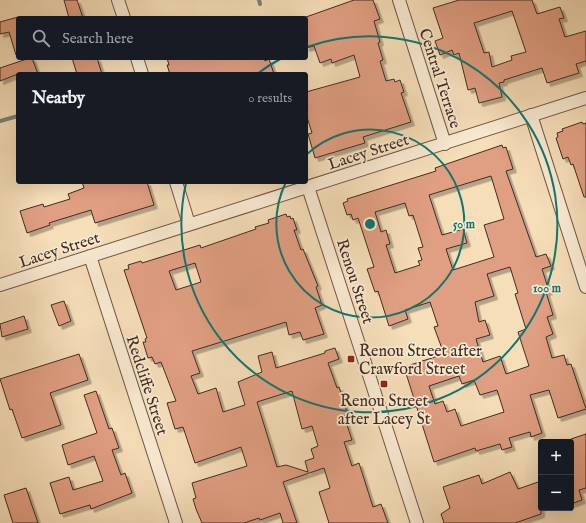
<!DOCTYPE html>
<meta charset="utf-8">
<style>
:root{--surface:#171b24;--page:#242831;--text:#f1f3f6;--muted:#9ea1a6;--line:#363941}
body{margin:0;font-family:"IM FELL English",serif;background:var(--page);color:var(--text)}
.controls{position:absolute;right:12px;bottom:12px;display:grid;overflow:hidden;border-radius:4px;box-shadow:0 4px 16px #0002}
.controls button{width:36px;height:36px;display:grid;place-items:center;padding:0;border:0;border-bottom:1px solid var(--line);background:var(--surface);color:var(--text);font:20px sans-serif}
.list{margin:0;padding:0;list-style:none}
h2{display:flex;justify-content:space-between;align-items:center;height:52px;margin:0;padding:0 16px;font-size:17px}
h2 small{font-size:13px;font-weight:400;color:var(--muted)}
.icon{flex:none;width:22px;height:22px;fill:none;stroke:currentColor;stroke-width:2;stroke-linecap:round;stroke-linejoin:round}
.map{position:relative;flex:none;width:586px;height:523px;overflow:hidden}
.search{position:absolute;background:var(--surface);box-shadow:0 4px 16px #0002;left:16px;top:16px;width:292px;height:44px;display:flex;align-items:center;gap:10px;box-sizing:border-box;padding:0 14px;border-radius:4px;color:var(--muted);font-size:15px}
.panel{position:absolute;background:var(--surface);box-shadow:0 4px 16px #0002;left:16px;top:72px;width:292px;height:112px;border-radius:4px}
.map>svg:first-child{display:block}
</style>
<div class="map">
<svg width="586" height="523" viewBox="0 0 586 523">
<defs>
<filter id="shadow"><feDropShadow dx="3.5" dy="3.5" stdDeviation="0" flood-color="#0004"/></filter>
</defs>
<rect width="100%" height="100%" fill="#f6deb9"/>
<filter id="stains"><feTurbulence type="fractalNoise" baseFrequency=".005" numOctaves="4"/><feColorMatrix values="0 0 0 0 .2 0 0 0 0 .09 0 0 0 0 .02 0 0 0 .5 -.17"/></filter>
<radialGradient id="worn" r=".72"><stop offset=".6" stop-color="#630" stop-opacity="0"/><stop offset="1" stop-color="#630" stop-opacity=".3"/></radialGradient>
<g fill="none" stroke-linecap="round" stroke-linejoin="round">
<!-- stream -->
<path stroke="#7c807d" stroke-width="4" d="M259 0 260 4
M0 121 18 116"/>
</g>
<!-- building -->
<path fill="#e09e82" stroke="#422b21" fill-rule="evenodd" filter="url(#shadow)" d="M64 0H77L83 18H69Z
M354 0H373L380 19 374 21 380 42 378 43 383 60 380 61 386 81 394 79 395 82 400 80 404 92 401 93 411 122 363 137 365 143 315 158 308 134 312 133 306 114V92L360 77 354 55 332 63 331 59 320 63 314 46 306 48V17Z
M459 0H532L537 14 560 7 564 18 559 19 565 37 586 31V61L576 64 579 73 547 83 542 68 504 80V82L499 83 502 97 479 103 475 88 468 90 459 53 454 55 452 50 440 55 435 41 443 38 433 8ZM512 11 526 52 511 56 512 60 492 67 489 52 484 53 474 23Z
M18 17V54L16 55 9 32 0 34V22Z
M30 58H32L38 74H18L0 81V68Z
M72 58H97L102 74H77Z
M167 58H264L265 61 269 59 274 74H170L167 65H169Z
M582 122 583 124 586 123V197H584L573 164 571 165 568 157 563 159 556 138 558 137 557 133 563 131 562 129Z
M502 145 503 148 506 147 513 169 506 171 536 257 546 254 551 266 542 269 549 291 546 292 553 315 547 317 553 334 546 337 552 358 564 355 567 365 571 364 586 409 558 418 549 390 530 395 542 433 531 437 530 432 509 438 512 447 502 450 500 444 476 451 475 448 434 462 404 367 444 354 434 327 438 326 430 302 405 310 408 319 389 326 378 291 375 292 367 269 374 267 358 218 353 220 351 214 347 215 343 203 348 201 347 199 436 171 435 168ZM491 176 504 219 484 225 494 257 453 270 446 249 467 243 463 229 442 235 429 195ZM405 203 409 216 413 215 423 247 418 248 422 260 418 261 420 265 395 273 386 245 390 244 386 230 381 232 375 212ZM510 267 518 293 515 294 526 329 518 332 529 366 506 374 500 356 483 362 476 339 490 335 485 320 479 322 475 302 494 296 487 274ZM459 376 462 384 474 380 480 395 497 390 504 412 461 426 455 409 447 412 443 401 435 404 429 386Z
M82 182H147L154 205 95 223 91 210 49 223 50 225 27 233 20 211 43 204 44 207 70 199 68 194 84 188Z
M286 214 287 217 290 216 291 219 293 218 297 230H294L301 250 303 249 318 286 316 287 322 305 315 308 324 334 303 340 300 332 289 335 286 322 192 351 200 373 191 376 198 394 216 388 223 412 245 405 238 382 262 372 258 356 272 352 276 368 325 353V351L335 348 339 359 328 363 337 388 339 387 348 415 344 416 352 440 344 442 352 466 359 463 373 507 381 504 388 523H329L319 492 330 488 324 468 283 482 297 523H283L280 513 260 520 259 518 244 523H202L196 509 193 499 196 498 192 483 247 466 241 447 195 463 183 427 175 429 167 403 176 401 161 362 155 364 152 357 148 358 143 342H146L145 339 147 338 124 270 129 269 128 265 141 261 142 263 200 245 201 248 256 229 255 227 269 223 268 220ZM195 263 201 282 176 290 169 271ZM292 391 302 429 312 426 318 446 311 449 314 458 305 461 308 472 286 465 277 467 257 402Z
M64 301 71 321 59 326 51 305Z
M24 316 28 329 2 337 0 324Z
M79 354 88 380 50 393 61 425 22 438 12 409 10 410 0 379Z
M96 391 109 429 112 428 119 448 112 450 121 475 125 473 132 493 91 509 90 505 60 514 50 483 69 477 73 490 103 481 94 456 68 465 62 445 97 433 84 395Z
M586 434V488L579 490 582 500 571 504V439Z
M510 472 518 489 541 481V514L515 523H444L441 514 450 508 443 487 479 475 482 484Z
M26 488 38 523H13L4 495Z"/>
<g fill="none" stroke-linecap="round" stroke-linejoin="round">
<!-- minor casing -->
<g stroke="#6f5847" stroke-width="14">
<path id="minor" d="M118 0 124 18
M399 0 445 144
M137 58 142 74
M531 115 586 287
M176 182 189 224
M308 187 417 523
M90 256 176 523
M0 285 586 98"/>
</g>
<!-- minor -->
<use href="#minor" stroke="#f9ead2" stroke-width="12"/>
</g>
<!-- distance rings -->
<g fill="none" stroke="#0f766e" stroke-width="2">
<path d="M306 155A94 94 0 1 1 286 182"/>
<path d="M257 74A188 188 0 0 1 282 58M307 47A188 188 0 1 1 186 183"/>
</g>
<!-- markers -->
<g fill="#8f2418" stroke="#f9ead2" stroke-width="1.5">
<rect x="347" y="355" width="8" height="8" rx="2"/>
<rect x="380" y="380" width="8" height="8" rx="2"/>
</g>
<g text-anchor="middle" stroke-width="3.5" stroke-linejoin="round" paint-order="stroke">
<!-- street labels -->
<g font-size="16" fill="#422b21" stroke="#f9ead2">
<text transform="translate(441 78) rotate(72)" y="6">Central Terrace</text>
<text transform="translate(368 151) rotate(-18)" y="6">Lacey Street</text>
<text transform="translate(59 249) rotate(-18)" y="6">Lacey Street</text>
<text transform="translate(356 281) rotate(72)" y="6">Renou Street</text>
<text transform="translate(148 385) rotate(72)" y="6">Redcliffe Street</text>
</g>
<!-- poi labels -->
<g font-size="16" fill="#422b21" stroke="#f9ead2" text-anchor="start">
<text x="359" y="356">Renou Street after<tspan x="359" dy="18">Crawford Street</tspan></text>
<text x="384" y="406" text-anchor="middle">Renou Street<tspan x="384" dy="18">after Lacey St</tspan></text>
</g>
</g>
<circle cx="370" cy="224" r="6" fill="#0f766e" stroke="#f9ead2" stroke-width="2"/>
<g font-size="12" text-anchor="middle" font-weight="bold" fill="#0f766e" stroke="#f9ead2" stroke-width="3.5" stroke-linejoin="round" paint-order="stroke">
<text x="464" y="228">50 m</text>
<text x="547" y="292">100 m</text>
</g>
<rect width="100%" height="100%" filter="url(#stains)"/>
<rect width="100%" height="100%" fill="url(#worn)"/>
</svg>
<div class="controls">
<button>+</button>
<button>−</button>
</div>
<div class="search"><svg class="icon" aria-label="search" viewBox="0 0 24 24"><circle cx="10" cy="10" r="6"/><path d="M15 15l6 6"/></svg>Search here</div>
<section class="panel">
<h2>Nearby<small>0 results</small></h2>
<ul class="list">
</ul>
</section>
</div>
